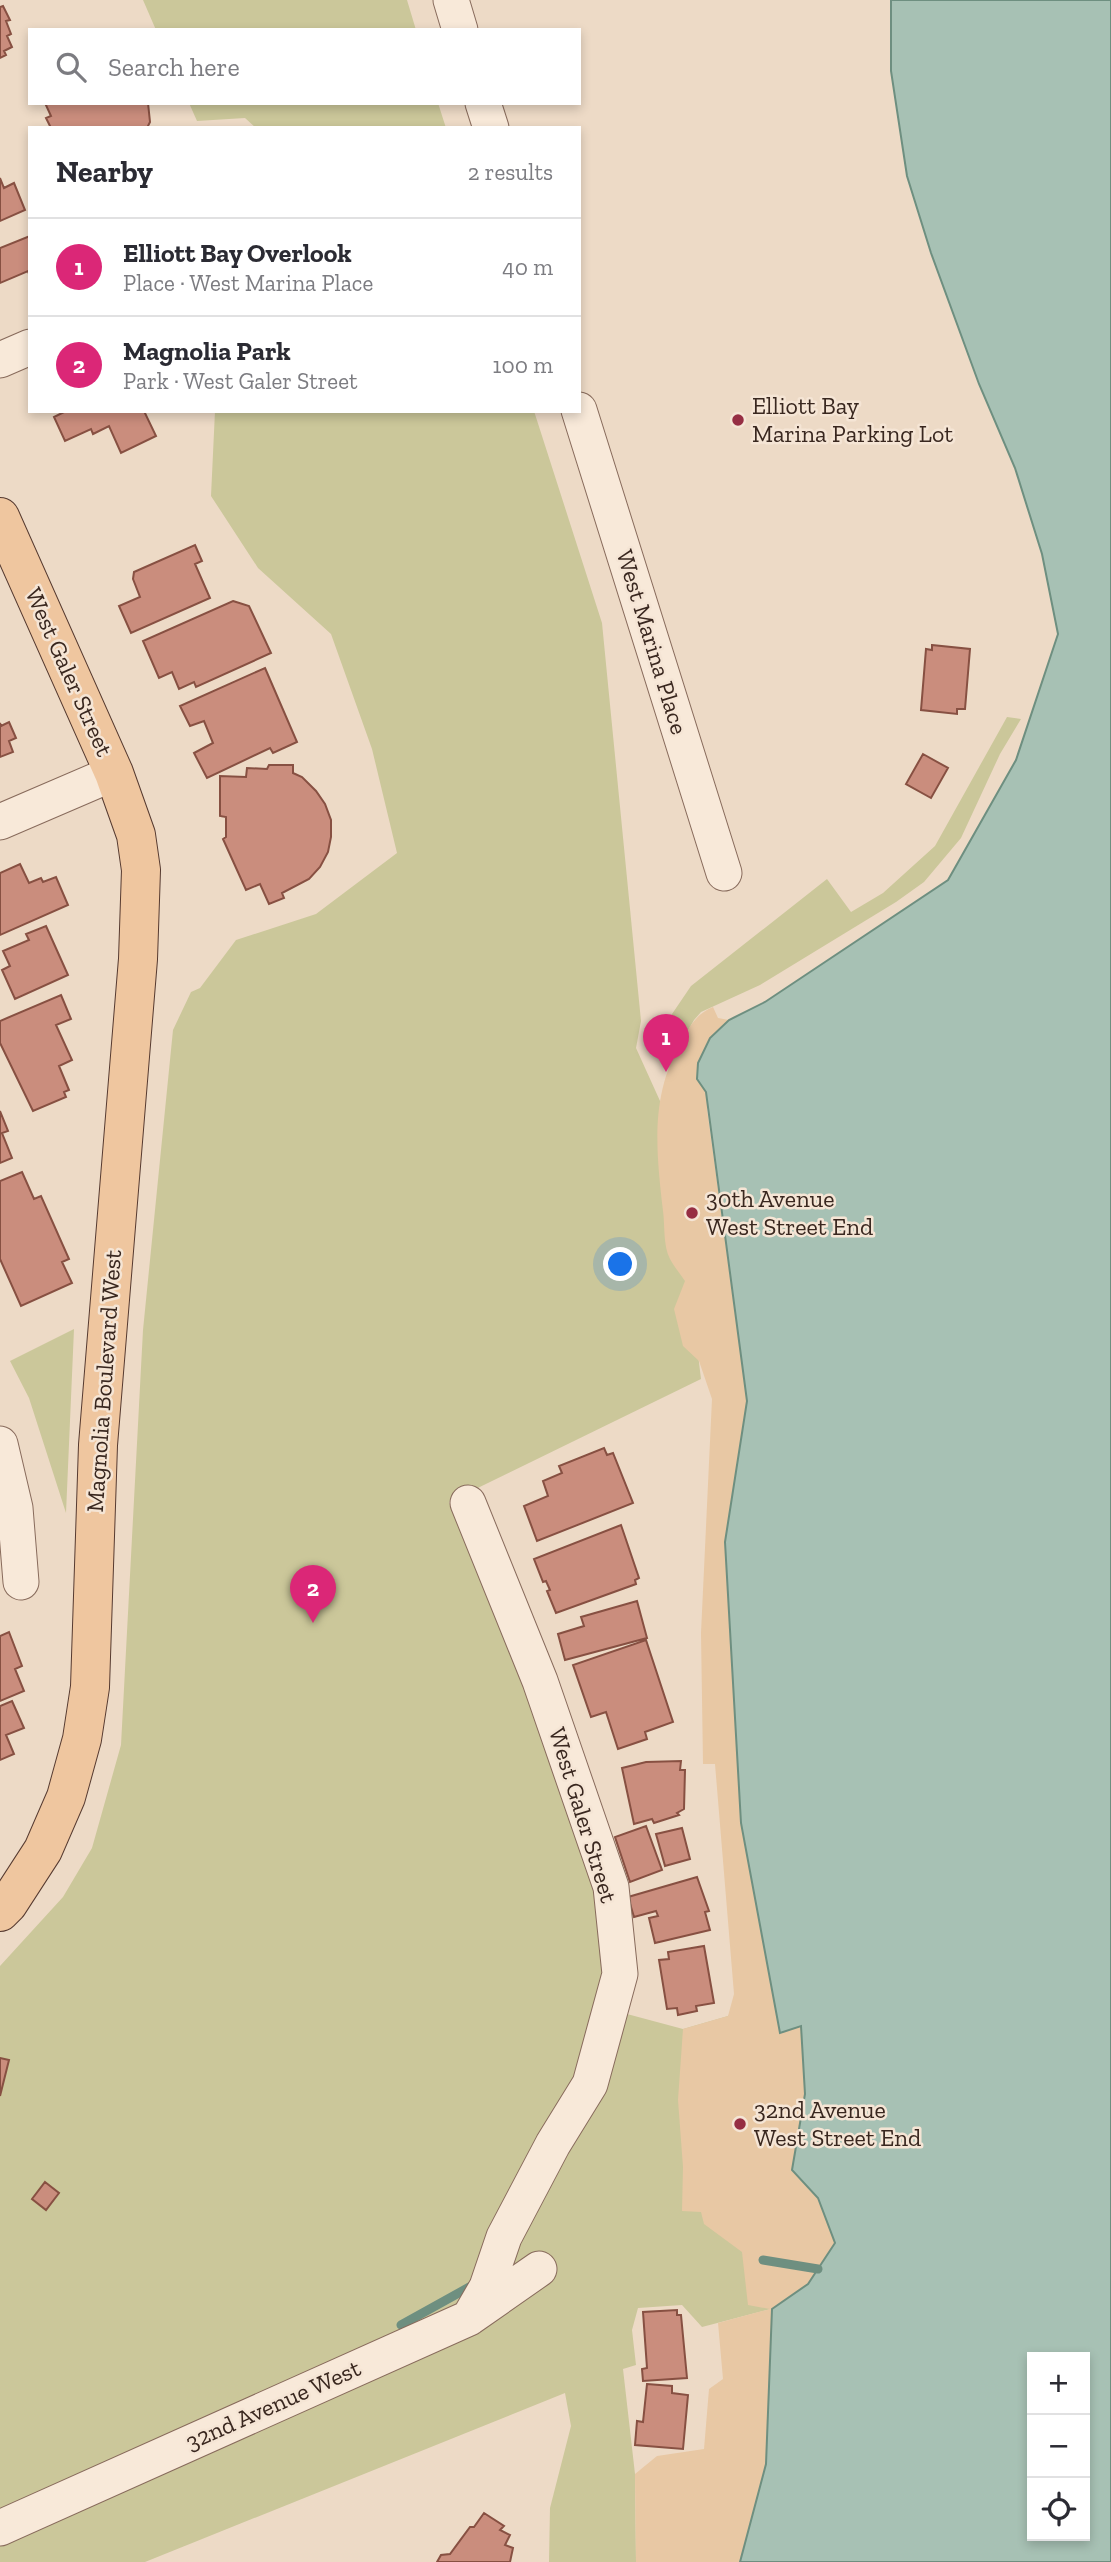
<!DOCTYPE html>
<meta charset="utf-8">
<style>
:root{--surface:#fff;--page:#f7f7f7;--text:#2b2b33;--muted:#7c7c81;--line:#e1e1e2;--accent:#db2777}
body{margin:0;font-family:"Zilla Slab",serif;background:var(--page);color:var(--text)}
.controls{position:absolute;right:21px;bottom:21px;display:grid;overflow:hidden;border-radius:0px;box-shadow:0 4px 10px #0003}
.controls button{width:63px;height:63px;display:grid;place-items:center;padding:0;border:0;border-bottom:2px solid var(--line);background:var(--surface);color:var(--text);font:35px sans-serif}
.you{position:absolute;left:621px;top:1265px;width:24px;height:24px;margin:-18px;border:5px solid #fff;border-radius:50%;background:#1a73e8;box-shadow:0 0 0 10px #1a73e833}
.badge{display:grid;place-items:center;width:46px;height:46px;border-radius:50%;background:var(--accent);color:#fff;font-size:23px;font-weight:700}
.pin{position:absolute;translate:-50% -58px;filter:drop-shadow(0 2px 4px #0008)}
.pin::after{content:'';position:absolute;top:37px;width:24px;height:21px;background:inherit;clip-path:polygon(0 0,100% 0,50% 100%)}
.list{margin:0;padding:0;list-style:none}
h2{display:flex;justify-content:space-between;align-items:center;height:91px;margin:0;padding:0 28px;font-size:30px}
h2 small{font-size:23px;font-weight:400;color:var(--muted)}
.list li{display:grid;grid-template-columns:46px 1fr auto;gap:21px;align-items:center;box-sizing:border-box;height:98px;padding:0 28px;border-top:2px solid var(--line)}
.list b{display:block;font-size:26px;white-space:nowrap}
.list p{margin:0;font-size:23px;white-space:nowrap;color:var(--muted)}
.list em{font-size:23px;font-style:normal;color:var(--muted)}
.icon{flex:none;width:38px;height:38px;fill:none;stroke:currentColor;stroke-width:2;stroke-linecap:round;stroke-linejoin:round}
.map{position:relative;flex:none;width:1111px;height:2562px;overflow:hidden}
.search{position:absolute;background:var(--surface);box-shadow:0 4px 10px #0003;left:28px;top:28px;width:553px;height:77px;display:flex;align-items:center;gap:18px;box-sizing:border-box;padding:0 24px;border-radius:0px;color:var(--muted);font-size:26px}
.panel{position:absolute;background:var(--surface);box-shadow:0 4px 10px #0003;left:28px;top:126px;width:553px;height:287px;border-radius:0px}
.map>svg:first-child{display:block}
</style>
<div class="map">
<svg width="1111" height="2562" viewBox="0 0 1111 2562">
<rect width="100%" height="100%" fill="#eddac6"/>
<!-- green -->
<path fill="#cbc79a" d="M143 0H407L416 30H156Z
M189 103H438L446 128H256L245 118 197 121Z
M215 411H534L602 623 641 1021 636 1048 670 1123 701 1379 449 1502 557 1762 588 1856 627 2014 683 2029 728 2016 767 1963 741 1823 1016 1784 740 2562 766 2464 771 2309 702 2327 682 2305 638 2308 632 2330 636 2365 623 2369 635 2474 636 2562H549L550 2508 571 2426 565 2393 145 2562H0V1966L63 1897 92 1848 121 1745 143 1330 173 1030 191 992 200 988 236 940 316 914 397 853 372 749 331 634 258 568 211 496Z
M1007 717 1021 719 1000 754 961 838 924 882 896 902 760 985 701 1012 694 1020 671 1060 664 1045 670 1034V1017L691 986 827 879 851 912 883 893 935 846Z
M74 1329 66 1513 29 1398 10 1361Z"/>
<!-- sand -->
<path fill="#e8c8a4" d="M713 1007 718 1018 729 1020 707 1109 747 1401 725 1542 741 1823 780 2033 801 2026 805 2094 792 2170 818 2198 835 2243 808 2284 772 2309 766 2464 740 2562H636L635 2474 657 2456 704 2449 709 2389 723 2379 718 2323 770 2309 748 2305 742 2252 704 2224 701 2212 682 2211 683 2167 678 2100 683 2029 728 2016 734 1994 715 1764H703L701 1633 712 1399 699 1361 683 1346 674 1309 685 1281C680 1274 674 1266 670 1259 663 1246 665 1225 663 1211 656 1150 650 1096 681 1042 690 1026 696 1014 713 1007Z"/>
<!-- water -->
<path fill="#a7c1b4" stroke="#6e8f80" stroke-width="2" fill-rule="evenodd" d="M891 0H1111V2562H740L766 2464 772 2309 808 2284 835 2243 818 2198 792 2170 805 2094 801 2026 780 2033 741 1823 725 1542 747 1401 706 1092 697 1079 698 1063 710 1038 729 1020 765 1002 948 880 1016 760 1058 634 1042 554 1015 468 979 384 931 253 907 176 891 71ZM1032 2357H1085V2536H1032Z"/>
<g fill="none" stroke-linecap="round" stroke-linejoin="round">
<!-- stream -->
<path stroke="#6e8f80" stroke-width="9" d="M763 2260 818 2269
M401 2325 473 2285"/>
</g>
<!-- building -->
<path fill="#ca8d7d" stroke="#875042" stroke-width="2" d="M3 6 10 20 6 21 11 34 7 36 12 47 4 51 6 55 0 58V7Z
M45 103H148L150 122 147 128H51L46 118 51 116Z
M0 178 4 188 14 183 25 210 0 221Z
M30 236V277L28 271 0 283V248Z
M66 411H144L156 436 121 453 109 426 93 434 91 429 65 441 54 417Z
M195 545 202 561 195 564 210 598 131 633 119 606 140 597 133 579 134 572Z
M233 601 249 606 271 653 196 687 194 682 179 689 172 672 159 678 143 641Z
M932 645 970 649 965 709H957V714L921 710 926 649 932 650Z
M265 668 297 742 273 753 270 748 207 778 194 753 213 743 204 721 190 726 180 706Z
M9 722 16 738 9 741 13 752 0 757V723L1 726Z
M923 754 948 768 931 798 906 784Z
M269 765H293V773L302 777 316 791 325 804 331 820V837L328 852 320 867 309 879 282 893 284 898 269 904 260 884 246 890 223 839 226 837V817L220 816V776L246 777 247 768 267 769Z
M20 864 29 883 41 878 43 882 56 877 68 905 0 935V873Z
M46 926 68 975 15 999 2 970 10 966 3 951 29 940 26 934Z
M61 995 71 1019 56 1025 72 1060 59 1066 69 1090 64 1092 66 1097 33 1111 0 1043V1021Z
M0 1111 8 1131 2 1133 12 1158 0 1163Z
M22 1172 34 1199 41 1196 69 1259 62 1262 72 1283 21 1306 0 1259V1181Z
M604 1448 607 1455 613 1453 633 1503 537 1541 524 1506 548 1496 543 1481 562 1473 559 1466Z
M621 1525 639 1578 635 1580 636 1584 556 1613 547 1591 550 1590 546 1581 543 1582 534 1559Z
M637 1601 647 1638 565 1660 558 1634 584 1626 581 1617Z
M9 1632 22 1666 15 1669 24 1691 0 1701V1636Z
M646 1640 673 1722 645 1732 647 1739 618 1749 606 1712 591 1717 573 1665Z
M12 1701 24 1728 6 1735 14 1754 0 1760V1706Z
M681 1761 680 1770H685L684 1809 677 1813 679 1815 654 1823 652 1819 634 1824 622 1768 646 1762Z
M646 1826 662 1870 630 1882 615 1837Z
M682 1828 690 1859 665 1866 656 1834Z
M697 1877 709 1911 705 1912 710 1930 655 1943 649 1918 658 1916 656 1911 634 1917 628 1897Z
M704 1946 714 2003 696 2006 697 2011 678 2015 677 2008 667 2009 659 1960 669 1959 668 1952Z
M0 2058 9 2060 0 2096Z
M45 2182 59 2193 46 2210 32 2199Z
M677 2310V2315H681L687 2378 643 2381 642 2369 647 2368 643 2312Z
M647 2384 672 2386V2393L688 2395 683 2449 635 2445 637 2421 643 2422Z
M484 2513 504 2526 500 2530 510 2535 505 2545 513 2548 510 2562H437L441 2555 450 2554 470 2527H474Z"/>
<g fill="none" stroke-linecap="round" stroke-linejoin="round">
<!-- minor casing -->
<g stroke="#886b5c" stroke-width="37">
<path id="minor" d="M451 0 460 30
M483 103 491 128
M0 360 30 347
M579 410 724 873
M0 822 114 773
M0 1444 15 1508 21 1582
M468 1503 540 1681 611 1887 620 1974 590 2084 553 2144 504 2237 487 2287 469 2318
M0 2528 469 2318 539 2269"/>
</g>
<!-- major casing -->
<g stroke="#563a30" stroke-width="40">
<path id="major" d="M0 517 114 773 136 835 141 870 138 959 98 1445 90 1687 82 1739 66 1797 43 1850 8 1904 0 1912"/>
</g>
<!-- minor -->
<use href="#minor" stroke="#f8e9d9" stroke-width="35"/>
<!-- major -->
<use href="#major" stroke="#efc69f" stroke-width="38"/>
</g>
<!-- markers -->
<g fill="#962e43" stroke="#f5e5d5" stroke-width="2.5">
<circle cx="738" cy="420" r="7"/>
<circle cx="692" cy="1213" r="7"/>
<circle cx="740" cy="2124" r="7"/>
</g>
<g text-anchor="middle" stroke-width="5" stroke-linejoin="round" paint-order="stroke">
<!-- poi labels -->
<g font-size="24" fill="#39271f" stroke="#f5e5d5" text-anchor="start">
<text x="752" y="414">Elliott Bay<tspan x="752" dy="28">Marina Parking Lot</tspan></text>
<text x="706" y="1207">30th Avenue<tspan x="706" dy="28">West Street End</tspan></text>
<text x="754" y="2118">32nd Avenue<tspan x="754" dy="28">West Street End</tspan></text>
</g>
<!-- street labels -->
<g font-size="24" fill="#39271f" stroke="#f5e5d5">
<text transform="translate(652 642) rotate(73)" y="8">West Marina Place</text>
<text transform="translate(69 672) rotate(66)" y="8">West Galer Street</text>
<text transform="translate(104 1381) rotate(-86)" y="8">Magnolia Boulevard West</text>
<text transform="translate(583 1815) rotate(73)" y="8">West Galer Street</text>
<text transform="translate(273 2405) rotate(-24)" y="8">32nd Avenue West</text>
</g>
</g>
</svg>
<div class="controls">
<button>+</button>
<button>−</button>
<button><svg class="icon" aria-label="locate" viewBox="0 0 24 24"><circle cx="12" cy="12" r="6"/><path d="M12 2v4M12 18v4M2 12h4M18 12h4"/></svg></button>
</div>
<div class="you"></div>
<div class="pin badge" style="left:666px;top:1072px">1</div>
<div class="pin badge" style="left:313px;top:1623px">2</div>
<div class="search"><svg class="icon" aria-label="search" viewBox="0 0 24 24"><circle cx="10" cy="10" r="6"/><path d="M15 15l6 6"/></svg>Search here</div>
<section class="panel">
<h2>Nearby<small>2 results</small></h2>
<ul class="list">
<li><span class="badge">1</span><div><b>Elliott Bay Overlook</b><p>Place · West Marina Place</p></div><em>40 m</em></li>
<li><span class="badge">2</span><div><b>Magnolia Park</b><p>Park · West Galer Street</p></div><em>100 m</em></li>
</ul>
</section>
</div>
